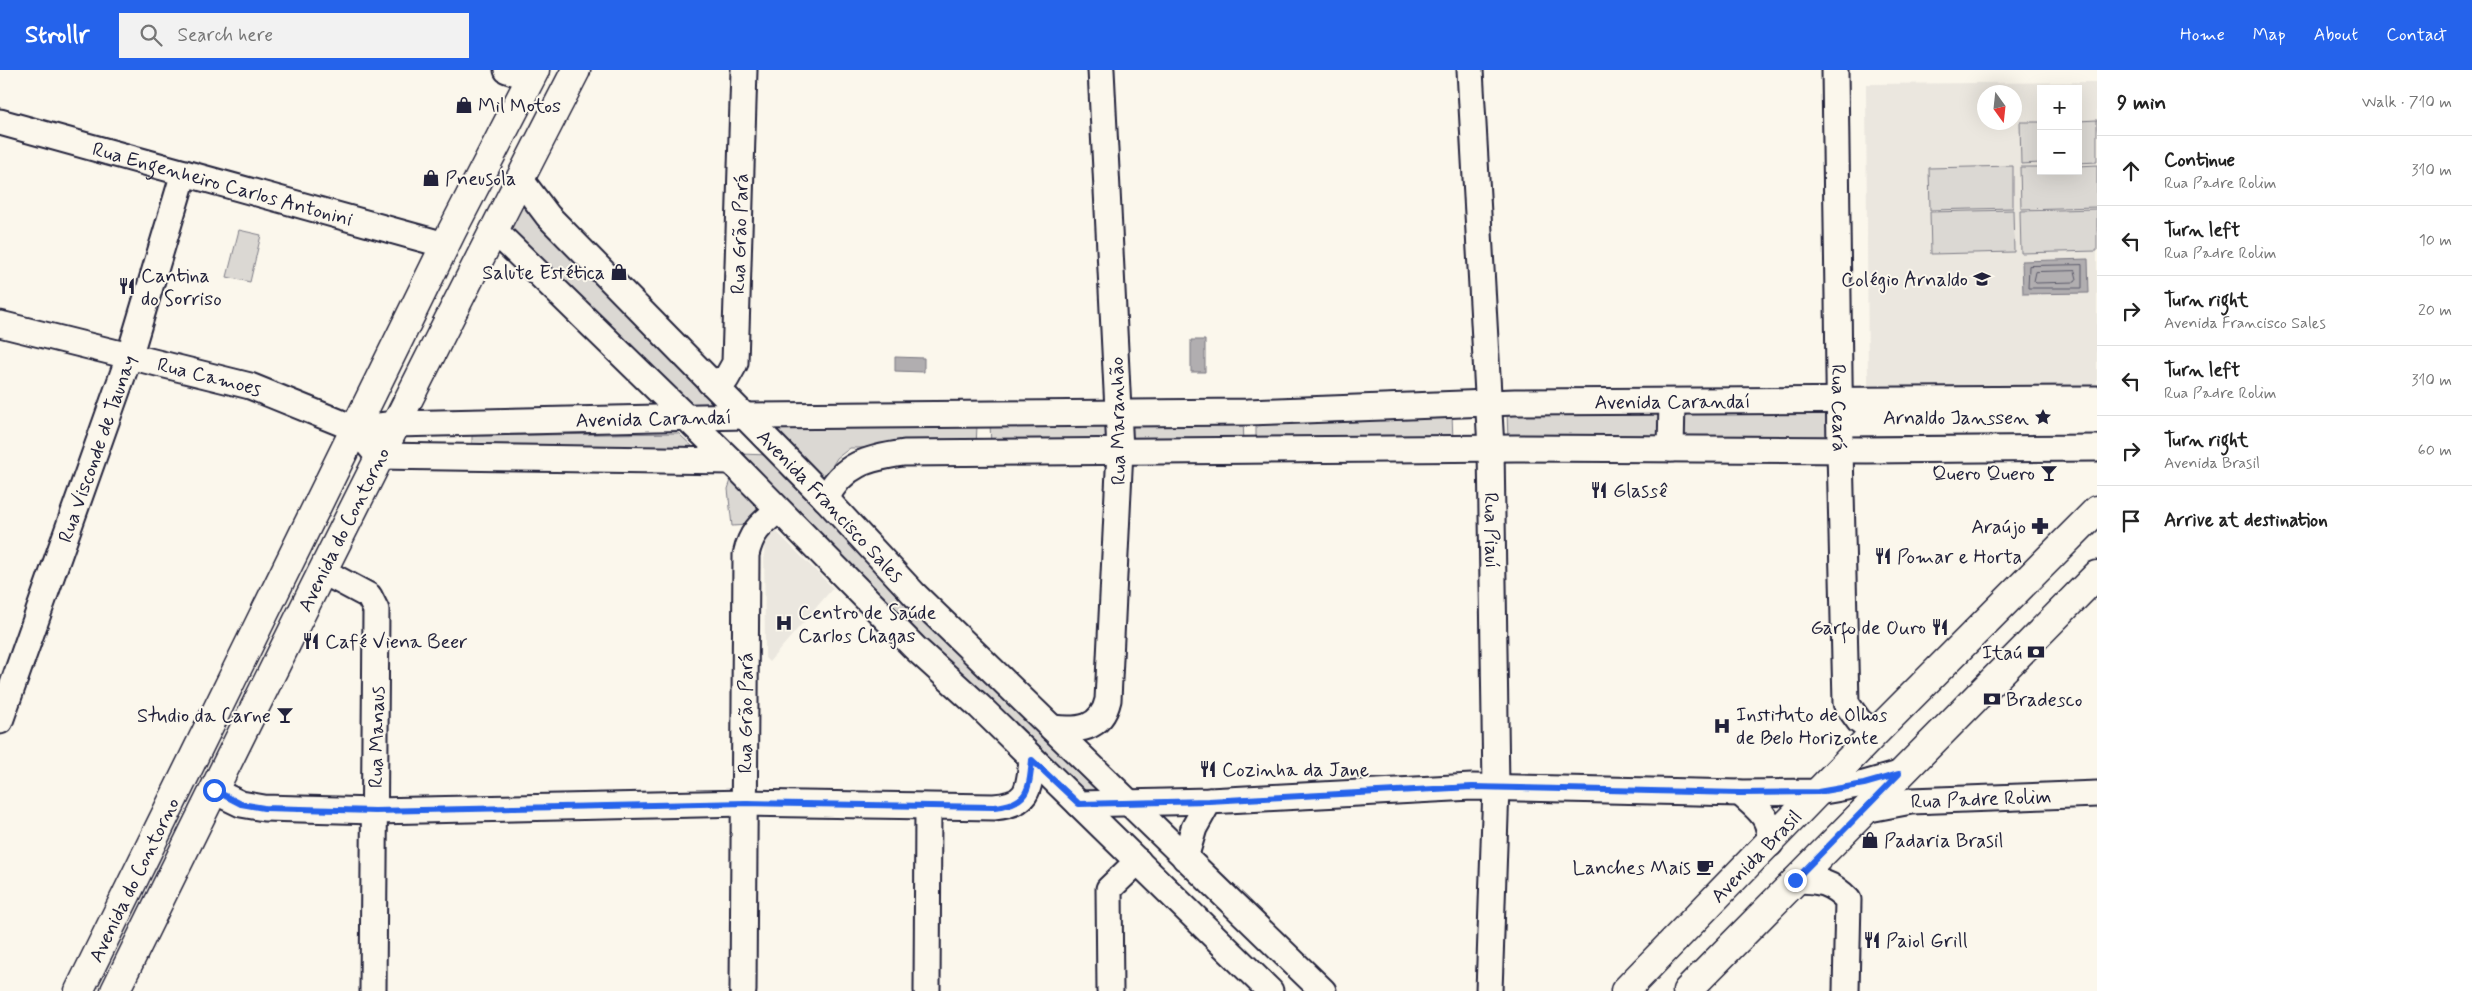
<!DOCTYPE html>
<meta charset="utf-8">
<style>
:root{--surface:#fff;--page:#f2f2f2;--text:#222;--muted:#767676;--line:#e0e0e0;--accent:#2563eb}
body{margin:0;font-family:Mynerve,sans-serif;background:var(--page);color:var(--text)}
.controls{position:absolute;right:15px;top:15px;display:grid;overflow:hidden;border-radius:0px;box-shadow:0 5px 20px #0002}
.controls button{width:45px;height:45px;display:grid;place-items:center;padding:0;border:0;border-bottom:1px solid var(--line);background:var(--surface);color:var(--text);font:25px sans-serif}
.compass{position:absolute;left:1977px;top:15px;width:45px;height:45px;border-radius:50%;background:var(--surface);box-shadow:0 5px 20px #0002;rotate:165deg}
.stop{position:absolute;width:15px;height:15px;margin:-11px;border:4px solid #2563eb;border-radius:50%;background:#fff}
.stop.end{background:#2563eb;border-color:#fff;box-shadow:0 1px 5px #0008}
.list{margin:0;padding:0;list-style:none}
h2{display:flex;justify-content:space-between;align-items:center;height:65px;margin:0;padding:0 20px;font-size:21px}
h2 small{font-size:16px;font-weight:400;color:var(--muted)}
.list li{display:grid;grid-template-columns:32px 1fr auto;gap:15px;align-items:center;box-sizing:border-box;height:70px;padding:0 20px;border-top:1px solid var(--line)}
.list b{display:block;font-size:19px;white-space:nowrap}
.list p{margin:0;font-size:16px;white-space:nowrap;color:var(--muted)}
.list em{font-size:16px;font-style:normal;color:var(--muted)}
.icon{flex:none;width:28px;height:28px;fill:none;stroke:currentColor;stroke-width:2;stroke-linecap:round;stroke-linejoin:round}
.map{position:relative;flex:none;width:2097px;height:921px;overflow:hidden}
header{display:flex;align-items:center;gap:30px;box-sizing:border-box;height:70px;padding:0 25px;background:var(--accent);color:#fff}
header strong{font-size:24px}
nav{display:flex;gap:28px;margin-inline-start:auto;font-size:18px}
.search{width:350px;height:45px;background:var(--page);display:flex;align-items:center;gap:12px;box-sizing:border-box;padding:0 18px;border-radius:0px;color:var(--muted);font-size:19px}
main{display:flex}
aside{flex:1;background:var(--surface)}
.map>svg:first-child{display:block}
</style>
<header>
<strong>Strollr</strong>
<div class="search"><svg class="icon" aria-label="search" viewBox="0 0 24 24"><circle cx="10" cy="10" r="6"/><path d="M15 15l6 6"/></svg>Search here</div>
<nav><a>Home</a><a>Map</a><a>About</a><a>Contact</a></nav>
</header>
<main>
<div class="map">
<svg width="2097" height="921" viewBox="0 0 2097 921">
<rect width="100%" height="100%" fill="#fbf7ec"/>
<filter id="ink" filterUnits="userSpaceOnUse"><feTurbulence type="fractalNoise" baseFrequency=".02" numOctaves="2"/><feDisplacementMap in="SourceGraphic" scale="10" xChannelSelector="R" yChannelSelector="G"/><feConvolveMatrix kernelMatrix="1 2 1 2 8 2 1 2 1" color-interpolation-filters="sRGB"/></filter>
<g filter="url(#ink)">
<!-- built -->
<path fill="#ebe7df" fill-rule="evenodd" d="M2097 12V316L1868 318 1866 14ZM2041 19H2078V101H2041ZM1984 22H2014V52H1984Z
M771 456 833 518 769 592 765 588 764 458Z"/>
<!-- green -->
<path fill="#dbd8d3" stroke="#7e7d87" d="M2097 50V92L2078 93V51Z
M2020 52H2041V93L2021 94Z
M2097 95V137L2021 139 2020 97H2041V101H2078V96Z
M2013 96V138L1930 140 1929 98Z
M516 130 719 336 684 335 505 157Z
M2097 139V181L2021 183 2020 141Z
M2013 140 2014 182 1931 184 1930 142Z
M239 160 261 165 250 212 227 207Z
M1665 338 1666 373 1508 371 1507 340Z
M1676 338H1833V372H1677Z
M1452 344 1453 371 1256 375V349Z
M1243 348 1244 374H1126L1124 350Z
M1114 349V374L991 377 990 352Z
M764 353 977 355 976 377 850 378 837 388 822 413Z
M678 363 694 378 472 381V366Z
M740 384 769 385 1113 726H1082L777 427 749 455 732 456 728 419Z"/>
<!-- water -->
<path fill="#b1aeb0" stroke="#787681" d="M2088 189 2089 223 2023 224 2022 191Z
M1191 270H1205V302H1191Z
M895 287 924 288V302L895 301Z"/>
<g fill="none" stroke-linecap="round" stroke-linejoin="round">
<!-- shore -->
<path stroke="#5b5a6a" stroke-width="1" d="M2082 195V218H2028L2029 196Z
M2075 201 2077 209 2075 212 2036 213 2034 211 2036 202Z"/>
<!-- minor casing -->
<g stroke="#22223b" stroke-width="29">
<g id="minor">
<path d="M507 0 531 8"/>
<path id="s1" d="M1470 0 1491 378 1496 717 1489 921"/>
<path id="s2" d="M1835 0 1840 380 1846 633 1859 651 1875 663"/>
<path id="s3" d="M0 52 445 175"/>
<path id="s4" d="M520 109 548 146 826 429 915 525 1323 921"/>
<path d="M494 160 731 391 915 578 980 637 1270 921"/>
<path id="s5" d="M0 254 250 316 356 359 395 354 745 346 1248 342 1515 332 2097 329"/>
<path id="s6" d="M710 312 726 309 735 293 744 0"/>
<path d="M1840 353 2097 351"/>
<path d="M368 374 378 386 731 391"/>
<path d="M1671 379 1672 332"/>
<path d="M826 429C842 394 869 388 904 383L1516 378 1867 380 2097 378"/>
<path d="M324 502 369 526 376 540 373 921"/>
<path id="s7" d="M0 651 129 287 184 103"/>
<path d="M1052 658C1078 661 1101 660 1108 630L1120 380 1101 0"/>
<path d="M214 721 241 734 264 738 375 741 746 733 994 737C1028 734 1029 721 1032 690"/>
<path d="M1740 723C1759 740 1771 746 1770 774"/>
<path d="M1079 734 1209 731 1472 717 1740 723 1818 722 1864 714 1899 704"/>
<path id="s8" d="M1864 740 1911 731 2097 724"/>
<path d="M1185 788 1194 758 1209 731"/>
<path d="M1795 810C1819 810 1831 812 1848 830L1846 921"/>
<path id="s9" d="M743 921 746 485C751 462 760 455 778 440"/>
<path d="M927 921 928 737"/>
<path d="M1110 921 1109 819 1138 791"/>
</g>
</g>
<!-- major casing -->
<g stroke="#22223b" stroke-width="31">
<g id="major">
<path id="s10" d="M79 921 452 161 535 0"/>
<path id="s11" d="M115 921C266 613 419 305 576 0"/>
<path id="s12" d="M1625 921 1875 663 2097 440"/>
<path d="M1687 921 2097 505"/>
</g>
</g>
<!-- minor -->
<use href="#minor" stroke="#fbf7ec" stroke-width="25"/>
<!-- major -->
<use href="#major" stroke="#fbf7ec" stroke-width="28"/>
</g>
</g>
<g fill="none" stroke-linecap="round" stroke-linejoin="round" filter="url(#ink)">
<!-- route -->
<path stroke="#2563eb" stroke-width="6" d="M214 720 241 734 264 738 375 741 746 733 994 737C1028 734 1029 721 1032 690L1079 734 1209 731 1472 717 1740 723 1818 722 1864 714 1899 704 1795 810"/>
</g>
<!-- icons -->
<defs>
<g id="shop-bare" transform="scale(1.35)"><path d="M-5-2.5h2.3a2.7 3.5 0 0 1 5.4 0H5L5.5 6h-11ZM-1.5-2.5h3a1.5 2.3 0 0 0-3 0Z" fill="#22223b" stroke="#fbf7ec" stroke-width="2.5" paint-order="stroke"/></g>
<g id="school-bare" transform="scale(1.35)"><path d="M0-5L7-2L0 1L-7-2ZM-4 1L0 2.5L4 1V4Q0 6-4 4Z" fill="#22223b" stroke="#fbf7ec" stroke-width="2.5" paint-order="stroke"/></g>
<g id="restaurant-bare" transform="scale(1.35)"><path d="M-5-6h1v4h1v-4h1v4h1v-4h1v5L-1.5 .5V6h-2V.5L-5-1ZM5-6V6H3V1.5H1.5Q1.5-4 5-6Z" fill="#22223b" stroke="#fbf7ec" stroke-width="2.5" paint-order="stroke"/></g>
<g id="sight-bare" transform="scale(1.35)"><path d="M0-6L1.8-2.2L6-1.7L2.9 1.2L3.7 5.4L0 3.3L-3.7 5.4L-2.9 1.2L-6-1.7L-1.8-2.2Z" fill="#22223b" stroke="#fbf7ec" stroke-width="2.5" paint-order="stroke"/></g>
<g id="bar-bare" transform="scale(1.35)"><path d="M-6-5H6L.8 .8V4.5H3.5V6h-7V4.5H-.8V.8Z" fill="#22223b" stroke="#fbf7ec" stroke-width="2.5" paint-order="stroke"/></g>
<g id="pharmacy-bare" transform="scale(1.35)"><path d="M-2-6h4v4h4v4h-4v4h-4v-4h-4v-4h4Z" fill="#22223b" stroke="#fbf7ec" stroke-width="2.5" paint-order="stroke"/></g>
<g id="hospital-bare" transform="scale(1.35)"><path d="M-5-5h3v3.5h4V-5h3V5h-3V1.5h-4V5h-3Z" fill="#22223b" stroke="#fbf7ec" stroke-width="2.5" paint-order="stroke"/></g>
<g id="bank-bare" transform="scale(1.35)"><path d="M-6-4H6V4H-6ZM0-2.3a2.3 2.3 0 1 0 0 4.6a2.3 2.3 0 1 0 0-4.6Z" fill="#22223b" stroke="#fbf7ec" stroke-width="2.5" paint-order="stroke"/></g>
<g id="cafe-bare" transform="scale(1.35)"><path d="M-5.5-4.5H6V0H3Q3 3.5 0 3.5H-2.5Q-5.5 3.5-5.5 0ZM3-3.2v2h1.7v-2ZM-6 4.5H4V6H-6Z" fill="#22223b" stroke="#fbf7ec" stroke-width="2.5" paint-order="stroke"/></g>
</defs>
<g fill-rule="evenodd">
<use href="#shop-bare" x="464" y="35"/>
<use href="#shop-bare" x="431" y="108"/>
<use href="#shop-bare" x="619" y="202"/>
<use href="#school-bare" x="1982" y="209"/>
<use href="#restaurant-bare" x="127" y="216"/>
<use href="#sight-bare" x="2043" y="347"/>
<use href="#bar-bare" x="2049" y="403"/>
<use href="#restaurant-bare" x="1599" y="420"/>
<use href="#pharmacy-bare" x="2040" y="456"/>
<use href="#restaurant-bare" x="1883" y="486"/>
<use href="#hospital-bare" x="784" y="553"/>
<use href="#restaurant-bare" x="1940" y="557"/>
<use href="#restaurant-bare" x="311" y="571"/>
<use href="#bank-bare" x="2036" y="582"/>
<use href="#bank-bare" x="1992" y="629"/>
<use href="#bar-bare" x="285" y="645"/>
<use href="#hospital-bare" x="1722" y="656"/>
<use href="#restaurant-bare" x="1208" y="699"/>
<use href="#shop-bare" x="1870" y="770"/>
<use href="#cafe-bare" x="1705" y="797"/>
<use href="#restaurant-bare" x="1872" y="870"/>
</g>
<g text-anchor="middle" stroke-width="4" stroke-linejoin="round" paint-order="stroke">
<!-- poi labels -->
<g font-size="20" fill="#22223b" stroke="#fbf7ec" text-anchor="start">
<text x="478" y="42">Mil Motos</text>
<text x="445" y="115">Pneusola</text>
<text x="605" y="209" text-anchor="end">Salute Estética</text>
<text x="141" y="212">Cantina<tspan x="141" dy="23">do Sorriso</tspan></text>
<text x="1968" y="216" text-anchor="end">Colégio Arnaldo</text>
<text x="2029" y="354" text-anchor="end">Arnaldo Janssen</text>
<text x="2035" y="410" text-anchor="end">Quero Quero</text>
<text x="1613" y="427">Glassê</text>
<text x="2026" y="463" text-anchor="end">Araújo</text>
<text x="1897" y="493">Pomar e Horta</text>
<text x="798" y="549">Centro de Saúde<tspan x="798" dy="23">Carlos Chagas</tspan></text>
<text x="1926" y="564" text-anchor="end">Garfo de Ouro</text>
<text x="325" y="578">Café Viena Beer</text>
<text x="2022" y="589" text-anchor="end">Itaú</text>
<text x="2006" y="636">Bradesco</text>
<text x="1736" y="651">Instituto de Olhos<tspan x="1736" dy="23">de Belo Horizonte</tspan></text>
<text x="271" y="652" text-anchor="end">Studio da Carne</text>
<text x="1222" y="706">Cozinha da Jane</text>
<text x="1884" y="777">Padaria Brasil</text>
<text x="1691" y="804" text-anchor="end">Lanches Mais</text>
<text x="1886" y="877">Paiol Grill</text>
</g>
<!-- street labels -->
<g font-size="20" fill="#22223b" stroke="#fbf7ec">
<text dy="7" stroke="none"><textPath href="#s3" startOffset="231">Rua Engenheiro Carlos Antonini</textPath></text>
<text dy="7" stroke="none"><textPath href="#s6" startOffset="164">Rua Grão Pará</textPath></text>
<text dy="7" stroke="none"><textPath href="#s5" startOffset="216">Rua Camoes</textPath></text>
<text dy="7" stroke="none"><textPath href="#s5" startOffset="1689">Avenida Carandaí</textPath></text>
<text dy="7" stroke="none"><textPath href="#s2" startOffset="338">Rua Ceará</textPath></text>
<text dy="7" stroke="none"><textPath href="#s5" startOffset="670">Avenida Carandaí</textPath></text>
<text transform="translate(1117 351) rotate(-91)" y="7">Rua Maranhão</text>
<text dy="7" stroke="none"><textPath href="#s7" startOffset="289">Rua Visconde de Taunay</textPath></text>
<text dy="7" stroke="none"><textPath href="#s4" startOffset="451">Avenida Francisco Sales</textPath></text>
<text dy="7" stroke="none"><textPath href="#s11" startOffset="515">Avenida do Contorno</textPath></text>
<text dy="7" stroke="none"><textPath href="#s1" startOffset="461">Rua Piauí</textPath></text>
<text dy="7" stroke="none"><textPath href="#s9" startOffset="278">Rua Grão Pará</textPath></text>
<text transform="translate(376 667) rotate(-89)" y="7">Rua Manaus</text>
<text dy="7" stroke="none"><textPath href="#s8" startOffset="118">Rua Padre Rolim</textPath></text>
<text dy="7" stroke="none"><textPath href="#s12" startOffset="188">Avenida Brasil</textPath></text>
<text dy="7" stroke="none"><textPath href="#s10" startOffset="124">Avenida do Contorno</textPath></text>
</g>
</g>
</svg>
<div class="controls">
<button>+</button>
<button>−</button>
</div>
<svg class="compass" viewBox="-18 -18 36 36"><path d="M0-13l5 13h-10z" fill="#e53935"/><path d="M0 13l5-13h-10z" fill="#767676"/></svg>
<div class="stop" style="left:214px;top:720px"></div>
<div class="stop end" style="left:1795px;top:810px"></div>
</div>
<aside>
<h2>9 min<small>Walk · 710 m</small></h2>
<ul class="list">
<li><svg class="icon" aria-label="ahead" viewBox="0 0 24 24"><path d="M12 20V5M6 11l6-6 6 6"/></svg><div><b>Continue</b><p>Rua Padre Rolim</p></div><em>310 m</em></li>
<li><svg class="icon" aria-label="left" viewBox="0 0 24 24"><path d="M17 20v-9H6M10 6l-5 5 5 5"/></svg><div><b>Turn left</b><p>Rua Padre Rolim</p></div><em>10 m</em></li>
<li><svg class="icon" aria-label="right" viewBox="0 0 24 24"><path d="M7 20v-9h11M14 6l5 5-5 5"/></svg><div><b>Turn right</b><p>Avenida Francisco Sales</p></div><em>20 m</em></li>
<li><svg class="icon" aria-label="left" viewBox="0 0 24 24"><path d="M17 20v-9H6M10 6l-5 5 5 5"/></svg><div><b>Turn left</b><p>Rua Padre Rolim</p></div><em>310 m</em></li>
<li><svg class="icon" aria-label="right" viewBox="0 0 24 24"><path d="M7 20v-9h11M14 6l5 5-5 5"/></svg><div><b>Turn right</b><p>Avenida Brasil</p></div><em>60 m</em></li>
<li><svg class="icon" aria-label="arrive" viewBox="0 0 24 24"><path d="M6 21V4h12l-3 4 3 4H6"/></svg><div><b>Arrive at destination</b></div></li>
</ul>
</aside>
</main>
